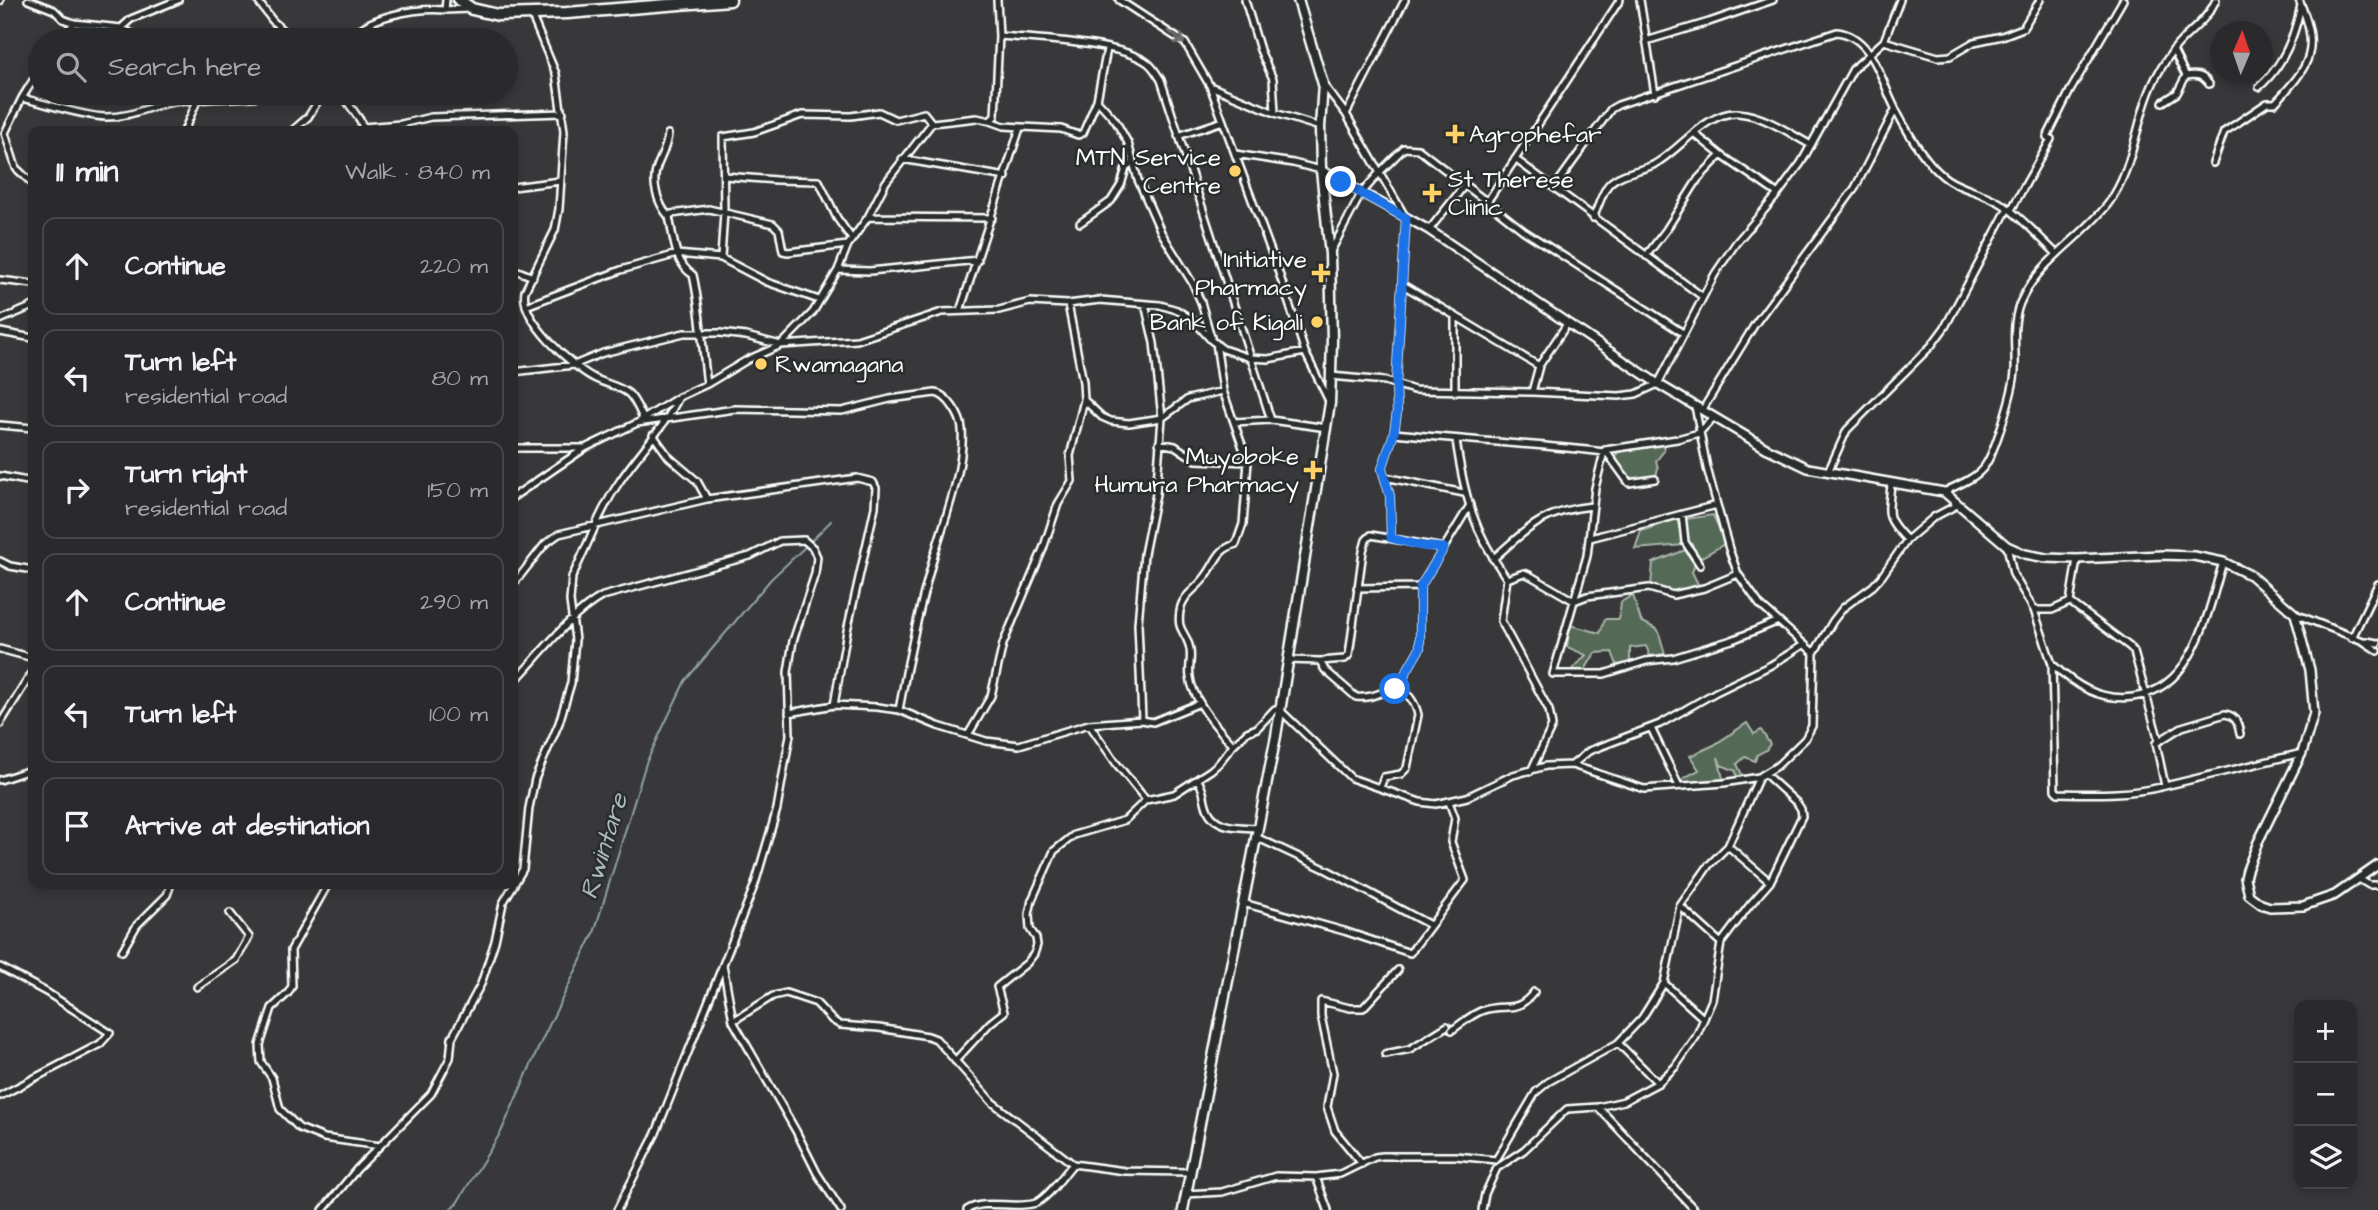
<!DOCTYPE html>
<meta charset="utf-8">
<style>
:root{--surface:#2a2a2c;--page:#323234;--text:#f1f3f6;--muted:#a5a7a9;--line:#464648}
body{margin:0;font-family:"Architects Daughter",sans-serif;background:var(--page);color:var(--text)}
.controls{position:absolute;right:21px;bottom:21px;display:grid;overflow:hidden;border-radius:14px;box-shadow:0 4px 10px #0003}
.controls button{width:63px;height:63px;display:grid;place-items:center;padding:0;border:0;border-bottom:2px solid var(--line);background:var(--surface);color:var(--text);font:35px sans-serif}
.compass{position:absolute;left:2210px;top:21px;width:63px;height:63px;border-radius:50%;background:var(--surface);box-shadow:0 4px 10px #0003;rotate:2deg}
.stop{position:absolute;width:21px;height:21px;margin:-16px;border:5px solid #1a73e8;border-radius:50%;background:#fff}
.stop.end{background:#1a73e8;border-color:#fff;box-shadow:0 2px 7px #0008}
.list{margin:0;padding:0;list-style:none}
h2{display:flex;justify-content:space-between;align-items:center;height:91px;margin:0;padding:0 28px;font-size:30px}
h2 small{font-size:23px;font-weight:400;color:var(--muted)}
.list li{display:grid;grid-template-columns:46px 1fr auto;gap:21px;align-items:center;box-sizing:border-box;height:98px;margin:0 14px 14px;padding:0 14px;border:2px solid var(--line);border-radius:14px}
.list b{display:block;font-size:26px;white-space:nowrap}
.list p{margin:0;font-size:23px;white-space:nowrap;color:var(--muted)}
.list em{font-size:23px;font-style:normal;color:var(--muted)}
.icon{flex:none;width:38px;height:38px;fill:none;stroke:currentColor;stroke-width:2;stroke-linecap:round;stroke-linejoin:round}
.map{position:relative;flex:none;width:2378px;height:1210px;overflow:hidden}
.search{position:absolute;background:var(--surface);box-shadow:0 4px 10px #0003;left:28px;top:28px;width:490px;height:77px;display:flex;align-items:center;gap:18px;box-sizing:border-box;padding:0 24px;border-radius:38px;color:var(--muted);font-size:26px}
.panel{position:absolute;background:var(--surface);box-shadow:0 4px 10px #0003;left:28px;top:126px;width:490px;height:763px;border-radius:14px}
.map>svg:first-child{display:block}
</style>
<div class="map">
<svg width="2378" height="1210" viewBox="0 0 2378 1210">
<rect width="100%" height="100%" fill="#38383b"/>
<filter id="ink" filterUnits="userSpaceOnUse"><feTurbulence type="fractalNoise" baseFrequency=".0143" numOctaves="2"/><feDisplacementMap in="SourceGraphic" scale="14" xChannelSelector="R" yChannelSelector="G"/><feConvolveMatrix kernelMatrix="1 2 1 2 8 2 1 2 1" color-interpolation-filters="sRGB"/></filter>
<g filter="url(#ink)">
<!-- green -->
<path fill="#556b57" stroke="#aab5ab" stroke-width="2" d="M1663 445 1664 451 1656 461 1658 468 1656 476 1636 481 1627 474 1616 462 1617 452 1623 450Z
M1713 515 1726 543 1700 558 1688 541 1685 519Z
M1677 519 1684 545 1635 549 1641 531Z
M1685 550 1695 565 1692 572 1699 586 1671 593 1651 586 1653 563Z
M1633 595 1641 621 1658 630 1665 654 1650 656 1646 646 1630 648V663L1617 665 1612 652 1595 653 1585 670 1570 672 1586 655 1567 647 1570 625 1600 633 1605 619H1619L1621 602Z
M1747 723 1754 734 1761 730 1770 744 1766 750 1757 755 1755 761 1745 757 1737 764 1743 777 1737 780 1736 771 1721 765 1718 757 1724 783 1679 786 1684 778 1699 770 1690 756 1714 745Z"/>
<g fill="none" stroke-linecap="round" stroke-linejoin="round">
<!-- stream -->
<path stroke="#91a3a6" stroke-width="2" d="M810 542 831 521
M449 1210 457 1203 501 1132 542 1040 594 933 646 763 685 681 771 579 806 546"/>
<!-- minor casing -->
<g stroke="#fff" stroke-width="10">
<path id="minor" d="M28 0 54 10 63 19 74 23 121 28 131 19 178 0
M257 0 272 20 292 40
M1119 0 1185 43 1210 86 1279 273 1305 352 1329 401
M1245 0 1260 50 1273 79 1275 113
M1640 0 1655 94
M0 1V0
M445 10 470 9
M531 14 556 74 564 131 559 209 555 230 525 291C519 319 571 366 594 378 605 384 620 386 629 394 635 400 639 410 643 418
M121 28 134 35 153 40
M999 36C1036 39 1119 42 1148 63 1154 68 1157 74 1161 80L1271 420
M60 40 74 23
M161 40 175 34 195 40
M205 40 212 38 236 40
M350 40C365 15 418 8 445 10L446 0
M1646 41 1709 22 1773 0
M1884 41 1938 57 1950 56 1974 42 2002 36 2023 28 2040 0
M2173 50 2186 76
M1323 84 1346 114 1406 218 1396 385 1397 412 1394 433C1464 440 1534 444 1604 452L1605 450 1677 439 1699 433 1714 417
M1210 86 1275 113 1320 127
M2259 87C2283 66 2295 36 2301 5
M341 93 360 120 364 131
M22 98C48 104 81 116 106 117 135 117 149 105 174 102 210 97 246 100 282 93
M1097 100 1115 120 1128 143 1138 180 1161 232 1193 284 1201 302 1211 337
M2163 102 2177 93 2186 76C2196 74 2203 75 2209 84
M1346 114 1405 0
M990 121 1004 126 1061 129 1078 135 1083 133 1097 100 1107 49
M363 127 401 124 431 117 563 113
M184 131 197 101
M292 131 308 117 323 93
M668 134C667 147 661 156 657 167 651 184 658 204 669 217
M1695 134 1721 155 1778 194
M1178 136 1223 121
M1235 154 1293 163 1321 170
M902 159 1006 177
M1515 159 1703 297
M2213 163 2224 132 2267 103H2275C2310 66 2321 50 2299 0
M725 176 776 180 819 181 837 218 852 239
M33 184 16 168 5 133 22 98 40 69
M513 187 560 181
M1554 188 1611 109 1618 105 1837 32C1864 35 1876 63 1885 85 1895 112 1922 162 1947 179 1965 191 1987 193 2005 206 2024 220 2040 238 2057 254
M1487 202 1524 231 1683 333
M868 217 992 218
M1593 218C1598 208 1602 192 1609 184 1619 173 1640 171 1653 165 1681 150 1706 111 1738 113 1764 115 1789 133 1811 145
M1080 223 1111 201 1121 185 1126 168 1133 163
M1429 230 1464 186
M1330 253 1361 194 1380 172 1404 148 1418 149 1487 202 1620 0
M1646 256 1666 230 1698 179 1721 155
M721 258 724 212 723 137 754 132 802 115 851 116 879 112 896 120 924 113 932 123
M513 269 533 277
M838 270 870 271 978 260
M0 280 33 284
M1403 285 1539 366
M526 306 621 270 677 254 721 258 767 282 819 300
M960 311 1020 128
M1455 316V392
M0 320 33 306
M0 332 33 338
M1216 343 1223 391 1248 462 1243 524 1236 544C1216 550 1217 562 1205 577 1197 589 1182 595 1180 611 1177 631 1184 629 1189 645 1193 656 1188 666 1190 677 1193 701 1217 728 1233 745
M513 372 574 365 603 353 684 333H720L746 336 781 345 857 340 942 312 999 310 1030 302 1068 304 1100 300 1160 305 1177 310 1194 321 1211 340 1223 349 1250 358 1268 359 1305 352
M1331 376 1385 381 1414 390 1532 392 1619 396 1636 394 1658 384 1715 274 1736 243 1778 194 1801 163 1853 69 1884 41 1900 0
M707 384C702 348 701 310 693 275 674 263 674 238 669 217L671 214 709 209 773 224 779 230 783 251 788 252 848 245
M1532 392 1539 366 1567 324
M1084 400 1102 417 1111 421 1129 423 1162 418 1188 399 1223 391
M1695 406 1707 468 1729 549 1738 574 1760 605 1814 653
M1703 409 1755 324 1855 188 1895 110
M1234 422 1271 420 1327 428
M637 423 735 409 842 411 890 399 935 393C947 394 961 416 962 429 965 468 944 521 933 559 919 609 908 659 899 710
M0 425 33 428
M653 435 669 457 697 481 707 499
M1456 440C1464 496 1474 532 1507 579L1524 573 1529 575 1574 601 1587 596 1649 588 1673 595 1704 588 1738 574
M1159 443 1175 446 1196 460 1248 462
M513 448H583
M1605 450 1629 483 1655 479
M1604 452 1595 488 1587 556 1553 674H1604L1646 661 1673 658 1732 640 1776 622
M1828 472 1847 430 1931 346 1945 327 2008 208 2011 210 2051 139 2047 137 2070 91 2123 0
M0 476 33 482
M1385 477 1464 493
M1891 483C1889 515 1883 515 1907 540
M1944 492C1957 485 1975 479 1984 467 1995 453 2014 389 2015 371 2016 347 2011 326 2020 303 2038 261 2081 239 2108 204 2137 165 2135 112 2160 70 2166 60 2173 49 2182 40 2195 27 2208 18 2216 0
M513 497 585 448 637 423 679 397 707 384 747 360 781 345 813 312 838 270 848 245 868 217 886 182 932 123 977 118 990 121 995 116 999 36 997 0
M1682 514 1685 542 1700 565
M1391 538 1390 496 1382 469 1394 433
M1590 538 1717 505
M2007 546 2013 574 2034 610 2052 664 2055 790 2058 793C2094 794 2130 795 2165 786
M1493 559C1528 528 1543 511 1592 506
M2077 559 2070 602 2130 647 2134 652 2159 741
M0 561 10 566 33 570
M1507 579 1501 621 1549 710 1552 726 1531 771
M513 585 545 544 559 534 707 499 857 478 873 482 876 488 875 507 847 631 834 705
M1357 588 1420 587
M2034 610H2052L2070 602
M2295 614 2363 641 2378 651
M2352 638 2378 584
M2366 641 2378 643
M0 649 33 658
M1288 660 1320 661 1345 659 1349 655 1363 551 1366 540 1371 535 1444 548
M1320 661 1325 670 1356 697C1371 699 1380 692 1394 689 1407 687 1416 705 1418 715L1407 768 1401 774 1384 777 1380 788
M2052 664C2076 686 2099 701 2133 697 2195 689 2208 611 2223 562
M513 683C538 657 572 612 603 596L750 556 780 541 804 540 813 548 817 557 815 574 793 641 788 672 790 735 777 809 755 884 656 1133 617 1210
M1399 690 1405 674 1420 648V587L1470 505
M789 713 834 705 877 707 899 710 938 726 986 741 1019 745 1089 724 1142 720 1153 722 1200 703
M1142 720 1138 624 1144 554 1156 494 1162 418 1154 343 1145 304
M0 724 33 671
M1089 724 1116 763 1146 800
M1651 728 1679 786
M2240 734C2238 724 2237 716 2225 714L2182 727 2156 743 2165 786 2302 753
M968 735 991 696 1003 644 1043 549 1058 504 1072 481 1070 456 1084 400 1083 382 1068 304
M1572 765 1589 751 1660 724 1716 692 1771 665 1803 645
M1197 779C1204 788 1203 795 1206 805 1212 829 1238 827 1258 828
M0 780 33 769
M1256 837 1327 870 1430 925
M1728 846 1770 882
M2359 879 2369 885H2378
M328 884 291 950 292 986 288 993 272 1008 260 1045 261 1062 272 1078 280 1109 299 1128 324 1138 380 1146
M1243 903 1344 931 1410 953 1465 880 1451 842 1455 818 1449 802
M1680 906 1721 943
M122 951 137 925 167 895 171 884
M723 965 733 1021 796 1131 817 1173 841 1210
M0 967 46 992 110 1033 100 1044 0 1096
M1664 983 1704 1019
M197 987 236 960 249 937 230 913
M733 1021 773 996 786 993 816 1003 832 1020 840 1025 879 1028 928 1036 936 1039 992 1102 1073 1164 1125 1171 1189 1172
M1452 1030C1461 1024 1471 1015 1481 1011 1505 1002 1515 1016 1534 992
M1618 1043 1658 1083
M1385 1054 1410 1049 1447 1026
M955 1061 990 1023 1004 1012 997 987 1027 963 1034 954 1037 945 1036 938 1030 929 1029 914 1032 900 1054 851 1074 835 1125 820 1146 800 1174 794 1211 770 1219 763 1233 745 1247 732 1257 728 1275 709 1280 710 1351 778 1420 802 1436 804 1467 797 1513 775 1546 766 1572 765 1644 789 1724 783 1759 777 1777 766 1805 739 1812 726 1814 653 1833 621 1843 608 1873 586 1882 576 1907 540 1934 517 1957 505
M1598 1107 1695 1210
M1362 1164 1335 1131 1327 1107 1333 1073 1321 1016V1001L1350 1008H1363L1398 970
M1316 1177 1328 1210
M1185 1194 1222 1192 1276 1176 1316 1177 1340 1174 1375 1157 1382 1156H1456L1496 1160 1536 1092 1548 1082 1618 1043 1642 1018 1664 983 1680 906 1709 865 1728 846 1759 777
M323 1210 357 1169 431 1094 450 1058 452 1038 481 984 495 941 503 903 523 869 529 808 535 779 559 723 571 683 575 640 570 601 572 577C588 545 600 510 620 481 639 452 665 427 679 397
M967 1210C985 1198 1013 1210 1036 1203 1050 1196 1063 1175 1073 1164
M1482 1210 1485 1194 1497 1168 1524 1150 1567 1109 1598 1107 1624 1101 1658 1083 1675 1067 1696 1037 1712 1000 1721 943 1749 906 1770 882 1802 816 1801 809 1797 803 1765 774"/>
</g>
<!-- tertiary casing -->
<g stroke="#fff" stroke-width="12">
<path id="tertiary" d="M1321 170 1429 230 1658 384 1766 448 1808 468 1944 492 2007 546 2025 554 2046 558 2077 559 2162 555 2194 556 2223 562 2250 575 2295 614 2310 670 2314 713 2302 753 2258 842 2247 870 2245 878 2249 895 2261 904 2270 907 2303 906 2335 895 2378 865"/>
</g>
<!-- secondary casing -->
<g stroke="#fff" stroke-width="13">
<path id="secondary" d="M1183 1210 1276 736 1330 403 1332 341 1330 254 1321 170 1320 127 1323 84 1298 0"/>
</g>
<!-- trunk casing -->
<g stroke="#fff" stroke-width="15">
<path id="trunk" d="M459 0 472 9 498 15 567 13 730 0"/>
</g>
<!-- minor -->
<use href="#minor" stroke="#2a2d2e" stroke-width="5"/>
<!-- tertiary -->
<use href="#tertiary" stroke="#2a2d2e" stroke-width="7"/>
<!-- secondary -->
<use href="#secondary" stroke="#2a2d2e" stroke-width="8"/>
<!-- trunk -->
<use href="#trunk" stroke="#2a2d2e" stroke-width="10"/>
</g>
<!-- one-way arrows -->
<defs><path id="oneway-shaft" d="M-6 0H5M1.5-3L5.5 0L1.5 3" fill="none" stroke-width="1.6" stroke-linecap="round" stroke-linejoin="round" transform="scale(1.75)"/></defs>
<use stroke="#6a6c6d" href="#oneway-shaft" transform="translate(1176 37) rotate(37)"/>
</g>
<g fill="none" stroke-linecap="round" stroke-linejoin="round" filter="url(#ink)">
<!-- route -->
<path stroke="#1a73e8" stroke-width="9" d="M1341 182 1406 218 1396 385 1397 412 1394 433 1382 469 1390 496 1391 538 1421 546 1444 548 1420 587V648L1405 674 1399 690 1395 689"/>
</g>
<!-- markers -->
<g fill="#ffd166" stroke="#2a2d2e" stroke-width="2.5">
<path d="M1451.5 123.5h7v7h7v7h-7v7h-7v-7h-7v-7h7z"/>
<circle cx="1235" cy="171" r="7"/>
<path d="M1428.5 182.5h7v7h7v7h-7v7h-7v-7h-7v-7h7z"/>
<path d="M1317.5 262.5h7v7h7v7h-7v7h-7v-7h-7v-7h7z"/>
<circle cx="1317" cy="322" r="7"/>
<circle cx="761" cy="364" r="7"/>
<path d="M1309.5 459.5h7v7h7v7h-7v7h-7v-7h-7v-7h7z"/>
</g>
<g text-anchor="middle" stroke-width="5" stroke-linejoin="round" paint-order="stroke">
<!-- poi labels -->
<g font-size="24" fill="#fff" stroke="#2a2d2e" text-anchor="end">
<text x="1469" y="142" text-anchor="start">Agrophefar</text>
<text x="1221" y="165">MTN Service<tspan x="1221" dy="28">Centre</tspan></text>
<text x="1448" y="187" text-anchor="start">St Therese<tspan x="1448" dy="28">Clinic</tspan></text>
<text x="1307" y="267">Initiative<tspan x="1307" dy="28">Pharmacy</tspan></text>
<text x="1303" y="330">Bank of Kigali</text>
<text x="775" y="372" text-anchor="start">Rwamagana</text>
<text x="1299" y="464">Muyoboke<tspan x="1299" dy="28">Humura Pharmacy</tspan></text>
</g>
<!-- water labels -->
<g font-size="26" font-style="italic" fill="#adbabc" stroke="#2a2d2e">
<text transform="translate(603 846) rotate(-73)" y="9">Rwintare</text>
</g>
</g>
</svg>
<div class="controls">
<button>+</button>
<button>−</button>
<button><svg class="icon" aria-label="layers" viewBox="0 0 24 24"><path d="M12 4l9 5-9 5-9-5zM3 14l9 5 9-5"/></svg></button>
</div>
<svg class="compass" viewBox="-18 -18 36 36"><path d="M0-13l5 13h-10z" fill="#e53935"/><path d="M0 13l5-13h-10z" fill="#a5a7a9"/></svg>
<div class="stop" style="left:1395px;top:689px"></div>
<div class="stop end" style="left:1341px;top:182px"></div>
<div class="search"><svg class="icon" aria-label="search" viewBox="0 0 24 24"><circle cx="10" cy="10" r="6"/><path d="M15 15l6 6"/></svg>Search here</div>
<section class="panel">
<h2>11 min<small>Walk · 840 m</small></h2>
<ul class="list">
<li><svg class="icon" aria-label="ahead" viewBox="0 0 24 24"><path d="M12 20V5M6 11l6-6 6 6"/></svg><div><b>Continue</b></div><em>220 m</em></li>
<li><svg class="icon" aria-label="left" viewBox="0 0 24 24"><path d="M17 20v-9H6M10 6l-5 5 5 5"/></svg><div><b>Turn left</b><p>residential road</p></div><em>80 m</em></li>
<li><svg class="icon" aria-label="right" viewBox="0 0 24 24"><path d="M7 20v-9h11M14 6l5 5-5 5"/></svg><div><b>Turn right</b><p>residential road</p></div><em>150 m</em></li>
<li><svg class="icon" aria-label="ahead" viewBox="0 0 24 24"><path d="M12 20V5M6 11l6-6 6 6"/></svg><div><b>Continue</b></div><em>290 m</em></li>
<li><svg class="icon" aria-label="left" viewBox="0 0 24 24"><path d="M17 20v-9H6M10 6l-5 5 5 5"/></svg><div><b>Turn left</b></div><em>100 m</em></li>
<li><svg class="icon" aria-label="arrive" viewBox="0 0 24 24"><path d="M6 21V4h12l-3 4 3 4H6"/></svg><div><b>Arrive at destination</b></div></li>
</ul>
</section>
</div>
